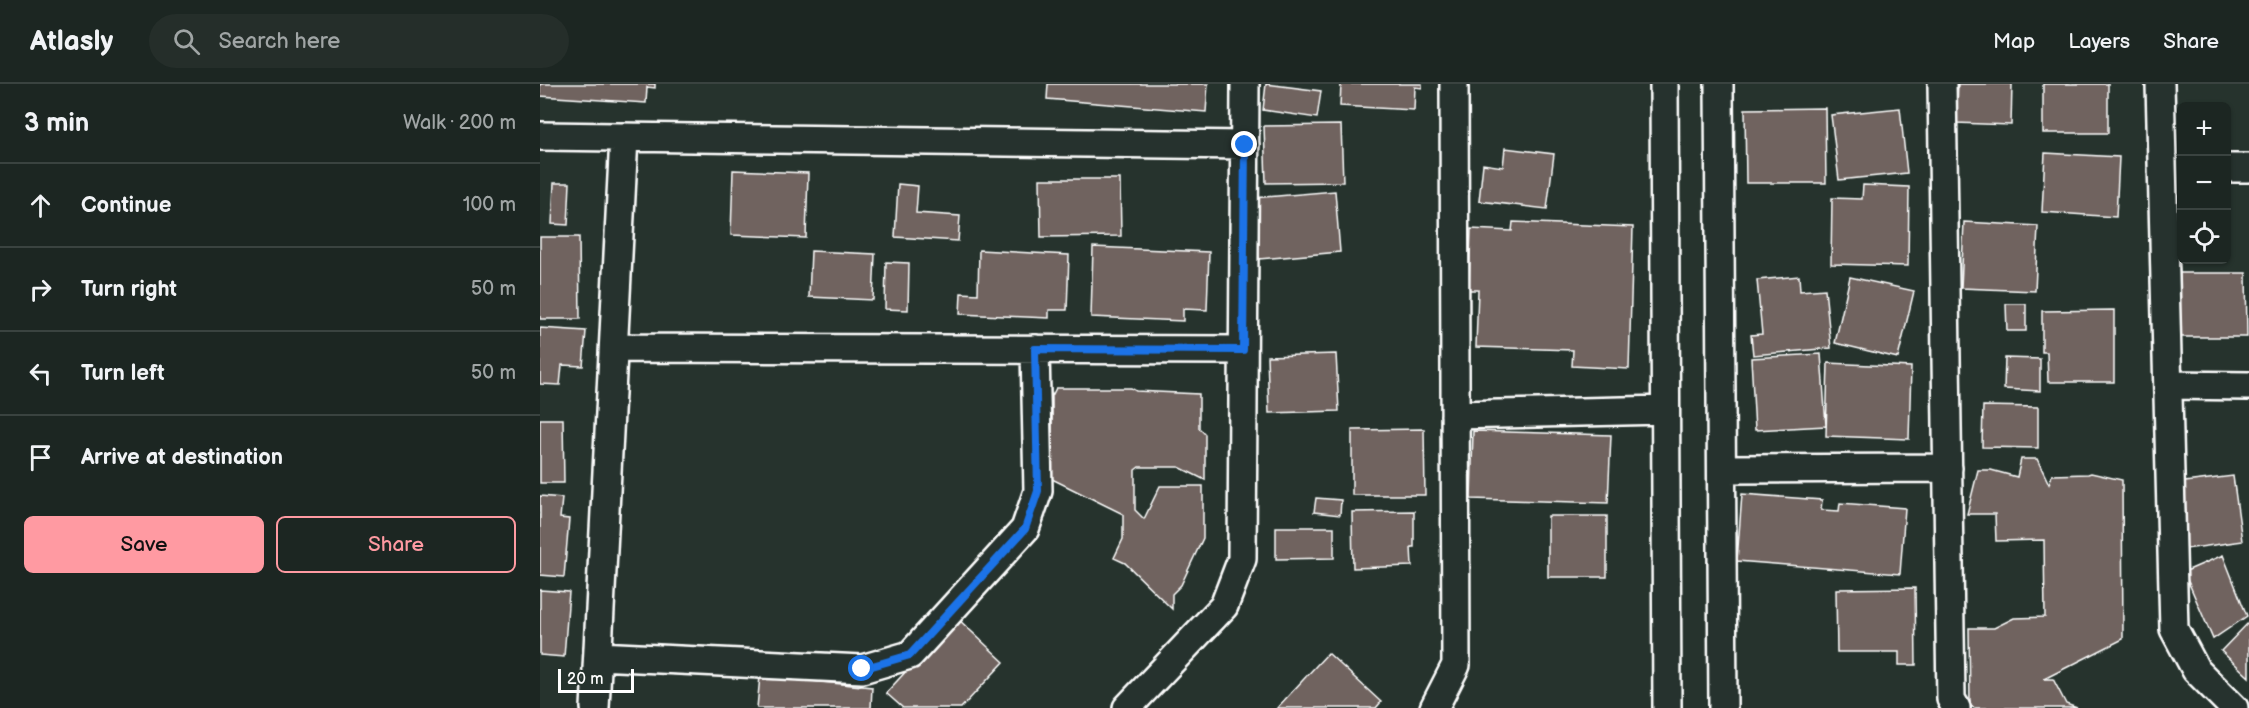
<!DOCTYPE html>
<meta charset="utf-8">
<style>
:root{--surface:#1c2622;--page:#252e2a;--text:#f1f3f6;--muted:#a0a5a5;--line:#3a4340;--accent:#ff9aa2}
body{margin:0;font-family:"Balsamiq Sans",sans-serif;background:var(--page);color:var(--text)}
.controls{position:absolute;right:18px;top:18px;display:grid;overflow:hidden;border-radius:9px;box-shadow:0 2px 4px #0004}
.controls button{width:54px;height:54px;display:grid;place-items:center;padding:0;border:0;border-bottom:2px solid var(--line);background:var(--surface);color:var(--text);font:30px sans-serif}
.scale{position:absolute;left:18px;bottom:15px;width:76px;box-sizing:border-box;padding-left:6px;border:3px solid #fff;border-top:0;font-size:16px;line-height:21px;white-space:nowrap;color:#fff;-webkit-text-stroke:4px #26332d;paint-order:stroke}
.stop{position:absolute;width:18px;height:18px;margin:-14px;border:4px solid #1a73e8;border-radius:50%;background:#fff}
.stop.end{background:#1a73e8;border-color:#fff;box-shadow:0 2px 6px #0008}
.list{margin:0;padding:0;list-style:none}
h2{display:flex;justify-content:space-between;align-items:center;height:78px;margin:0;padding:0 24px;font-size:26px}
h2 small{font-size:20px;font-weight:400;color:var(--muted)}
.list li{display:grid;grid-template-columns:39px 1fr auto;gap:18px;align-items:center;box-sizing:border-box;height:84px;padding:0 24px;border-top:2px solid var(--line)}
.list b{display:block;font-size:22px;white-space:nowrap}
.list em{font-size:20px;font-style:normal;color:var(--muted)}
.actions{display:flex;gap:12px;padding:18px 24px}
.actions a{flex:1;padding:14px 0;border:2px solid var(--accent);border-radius:9px;text-align:center;font-size:21px;color:var(--accent)}
.actions .main{background:var(--accent);color:#111}
.icon{flex:none;width:33px;height:33px;fill:none;stroke:currentColor;stroke-width:2;stroke-linecap:round;stroke-linejoin:round}
.map{position:relative;flex:none;width:1709px;height:624px;overflow:hidden}
header{display:flex;align-items:center;gap:36px;box-sizing:border-box;height:84px;padding:0 30px;background:var(--surface);border-bottom:2px solid var(--line)}
header strong{font-size:28px}
nav{display:flex;gap:33px;margin-inline-start:auto;font-size:21px}
.search{width:420px;height:54px;background:var(--page);display:flex;align-items:center;gap:15px;box-sizing:border-box;padding:0 21px;border-radius:33px;color:var(--muted);font-size:22px}
main{display:flex}
aside{flex:1;background:var(--surface)}
.map>svg:first-child{display:block}
</style>
<header>
<strong>Atlasly</strong>
<div class="search"><svg class="icon" aria-label="search" viewBox="0 0 24 24"><circle cx="10" cy="10" r="6"/><path d="M15 15l6 6"/></svg>Search here</div>
<nav><a>Map</a><a>Layers</a><a>Share</a></nav>
</header>
<main>
<aside>
<h2>3 min<small>Walk · 200 m</small></h2>
<ul class="list">
<li><svg class="icon" aria-label="ahead" viewBox="0 0 24 24"><path d="M12 20V5M6 11l6-6 6 6"/></svg><div><b>Continue</b></div><em>100 m</em></li>
<li><svg class="icon" aria-label="right" viewBox="0 0 24 24"><path d="M7 20v-9h11M14 6l5 5-5 5"/></svg><div><b>Turn right</b></div><em>50 m</em></li>
<li><svg class="icon" aria-label="left" viewBox="0 0 24 24"><path d="M17 20v-9H6M10 6l-5 5 5 5"/></svg><div><b>Turn left</b></div><em>50 m</em></li>
<li><svg class="icon" aria-label="arrive" viewBox="0 0 24 24"><path d="M6 21V4h12l-3 4 3 4H6"/></svg><div><b>Arrive at destination</b></div></li>
</ul>
<div class="actions"><a class="main">Save</a><a>Share</a></div>
</aside>
<div class="map">
<svg width="1709" height="624" viewBox="0 0 1709 624">
<rect width="100%" height="100%" fill="#26332d"/>
<filter id="ink" filterUnits="userSpaceOnUse"><feTurbulence type="fractalNoise" baseFrequency=".0167" numOctaves="2"/><feDisplacementMap in="SourceGraphic" scale="12" xChannelSelector="R" yChannelSelector="G"/><feConvolveMatrix kernelMatrix="1 2 1 2 8 2 1 2 1" color-interpolation-filters="sRGB"/></filter>
<g filter="url(#ink)">
<!-- building -->
<path fill="#6f635e" stroke="#fff" stroke-width="1.5" d="M0 0H115V4L107 3 106 19 0 12Z
M508 0H668L666 28 507 15Z
M726 0 781 7 777 34 723 26Z
M801 0H882V4L875 3 874 26 800 22Z
M1418 0H1472L1471 41 1416 39Z
M1503 0H1568V49H1503Z
M1285 24 1286 99H1206L1205 25Z
M1360 24 1367 89 1299 96 1291 31Z
M801 41 803 98 726 99 724 42Z
M965 64 1014 70 1007 125 939 117 943 80 963 83Z
M1505 69 1579 73 1576 133 1502 128Z
M193 86 268 89 266 154 191 151Z
M500 95H580L581 152 501 153Z
M14 99H30L28 141 12 140Z
M358 100 378 102 376 129 420 132 418 157 355 153Z
M1323 101 1369 103 1368 182 1291 180 1292 114 1322 115Z
M795 107 800 168 719 175 713 114Z
M973 138 1093 143 1089 285 1032 282 1033 266 936 263 938 206H929L931 145 972 147Z
M1424 138 1498 142 1495 207 1421 204Z
M0 153H39L40 235H0Z
M553 163 669 168 667 226 643 225V237L551 233Z
M439 166 529 171 527 226H509V234L420 230 421 209 438 210Z
M271 167 335 170 333 216 269 213Z
M346 178 369 179 368 226 345 225Z
M1631 189H1706L1707 253H1631Z
M1259 192 1260 207 1285 205 1291 264 1213 271 1211 251 1222 250 1217 196Z
M1310 193 1374 207 1358 274 1295 259Z
M1466 220H1486V247H1467Z
M1574 226V298H1508L1507 268H1502V227Z
M0 244 46 247 43 282 22 281 20 301 0 300Z
M796 270 799 327 729 329 727 272Z
M1281 270 1286 342 1215 346 1211 274Z
M1465 274 1500 275V307L1464 305Z
M1288 279 1371 283 1369 355 1286 352Z
M516 304H591L596 307 659 310V344L665 350V396L639 383H599L595 386V426L604 435 620 402H663V454L641 501 632 510V525L585 479 574 474 583 455V430L512 395V312Z
M1443 322 1498 323V364L1442 363Z
M0 335H23L24 399H0Z
M884 345 885 411H812V346Z
M933 347 1071 351 1068 419 931 415Z
M1481 375H1497L1509 400 1512 391 1548 390 1551 389 1582 396 1583 555 1504 595H1513L1526 620 1537 624H1434L1430 621 1429 544H1454L1474 534 1505 533 1504 456 1456 457 1455 430H1427L1438 386H1451L1477 393Z
M1693 392 1702 457 1646 465 1637 399Z
M1202 410 1282 416 1281 426 1299 427 1300 419 1365 424 1360 490 1197 477Z
M0 412 22 414 20 434 29 435 24 493 0 491Z
M776 414 801 416 800 431 774 428Z
M874 427V463H871L872 482 813 484 812 428Z
M1008 432H1067V493H1008Z
M736 443H794V474L736 475Z
M1683 471 1707 532 1673 555 1644 488Z
M1375 504 1376 581H1359V568H1297L1296 505Z
M0 506 29 508 24 573 0 571Z
M416 533 464 578 421 624H363L346 609Z
M1709 538V593L1681 567Z
M788 569 841 618 836 624H737Z
M220 592 332 603 331 624H217Z"/>
<g fill="none" stroke-linecap="round" stroke-linejoin="round">
<!-- minor casing -->
<g stroke="#fff" stroke-width="32">
<path id="minor" d="M1124 0 1127 624
M1179 0 1183 624
M1402 0 1411 615 1416 624
M1620 0 1634 545 1656 586 1694 624
M0 52 705 61
M1686 84H1709
M74 264 703 266
M1628 301 1709 302
M915 331 1125 326
M1182 385 1408 384
M58 572 322 585 370 571 485 445 498 407 495 265
M55 624 84 53
M587 624 684 522 702 475 705 0
M894 624 916 581 914 0"/>
</g>
<!-- minor -->
<use href="#minor" stroke="#26332d" stroke-width="27"/>
</g>
</g>
<g fill="none" stroke-linecap="round" stroke-linejoin="round" filter="url(#ink)">
<!-- route -->
<path stroke="#1a73e8" stroke-width="8" d="M322 585 370 571 485 445 498 407 495 265 703 266 705 61"/>
</g>
</svg>
<div class="controls">
<button>+</button>
<button>−</button>
<button><svg class="icon" aria-label="locate" viewBox="0 0 24 24"><circle cx="12" cy="12" r="6"/><path d="M12 2v4M12 18v4M2 12h4M18 12h4"/></svg></button>
</div>
<div class="scale">20 m</div>
<div class="stop" style="left:322px;top:585px"></div>
<div class="stop end" style="left:705px;top:61px"></div>
</div>
</main>
